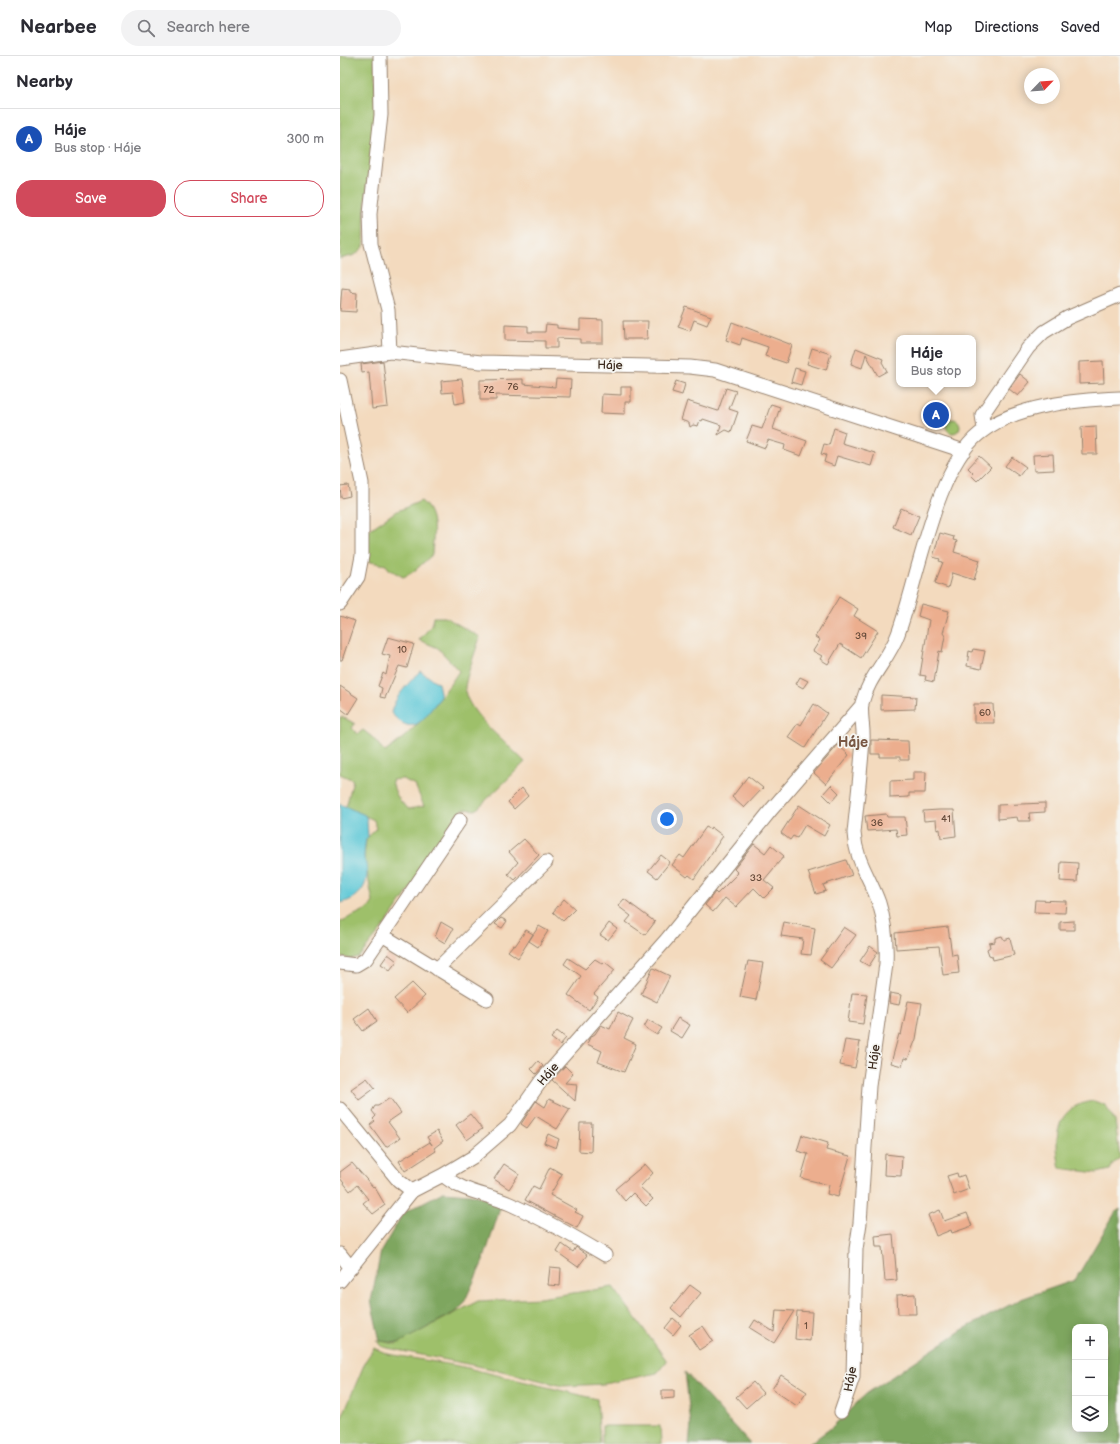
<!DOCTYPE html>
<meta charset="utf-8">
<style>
:root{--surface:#fff;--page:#f2f2f3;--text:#2b2b33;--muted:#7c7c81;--line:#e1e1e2;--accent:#d1495b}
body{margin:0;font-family:"Balsamiq Sans",sans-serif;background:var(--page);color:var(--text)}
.controls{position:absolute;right:12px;bottom:12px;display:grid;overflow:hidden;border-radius:8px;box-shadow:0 2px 10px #0003}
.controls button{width:36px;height:36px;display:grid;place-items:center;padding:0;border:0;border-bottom:1px solid var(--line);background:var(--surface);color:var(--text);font:20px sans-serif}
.compass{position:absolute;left:684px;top:12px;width:36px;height:36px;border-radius:50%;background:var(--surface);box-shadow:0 2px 10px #0003;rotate:65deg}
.you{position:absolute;left:327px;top:763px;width:14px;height:14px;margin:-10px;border:3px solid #fff;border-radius:50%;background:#1a73e8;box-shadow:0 0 0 6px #1a73e833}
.badge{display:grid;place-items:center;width:26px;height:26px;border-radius:50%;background:var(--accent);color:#fff;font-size:13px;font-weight:700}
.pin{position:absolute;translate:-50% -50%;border:2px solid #fff;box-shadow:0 1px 4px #0006}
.popup{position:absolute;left:556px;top:279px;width:80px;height:52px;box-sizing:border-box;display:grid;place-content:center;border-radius:8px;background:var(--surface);filter:drop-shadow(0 1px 3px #0005);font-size:13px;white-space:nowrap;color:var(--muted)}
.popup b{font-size:15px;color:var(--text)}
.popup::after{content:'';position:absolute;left:50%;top:100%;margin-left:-8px;border:8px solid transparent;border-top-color:var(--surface)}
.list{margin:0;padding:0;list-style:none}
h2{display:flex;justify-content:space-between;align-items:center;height:52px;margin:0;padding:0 16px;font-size:17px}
h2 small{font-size:13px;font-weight:400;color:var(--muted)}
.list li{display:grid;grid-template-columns:26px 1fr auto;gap:12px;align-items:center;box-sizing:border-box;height:60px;padding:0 16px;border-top:1px solid var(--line)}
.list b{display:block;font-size:15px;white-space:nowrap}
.list p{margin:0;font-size:13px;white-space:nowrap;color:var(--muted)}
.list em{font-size:13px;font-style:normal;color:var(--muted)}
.actions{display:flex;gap:8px;padding:12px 16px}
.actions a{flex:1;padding:9px 0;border:1px solid var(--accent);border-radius:16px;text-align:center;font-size:14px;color:var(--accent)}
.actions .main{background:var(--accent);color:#fff}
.icon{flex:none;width:22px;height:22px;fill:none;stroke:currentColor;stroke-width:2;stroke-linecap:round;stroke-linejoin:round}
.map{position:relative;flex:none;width:780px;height:1388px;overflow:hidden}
header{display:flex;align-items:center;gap:24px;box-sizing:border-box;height:56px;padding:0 20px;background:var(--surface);border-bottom:1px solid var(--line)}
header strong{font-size:19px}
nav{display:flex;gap:22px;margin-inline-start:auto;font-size:14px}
.search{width:280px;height:36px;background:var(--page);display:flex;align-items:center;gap:10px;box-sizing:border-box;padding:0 14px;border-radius:22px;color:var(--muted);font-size:15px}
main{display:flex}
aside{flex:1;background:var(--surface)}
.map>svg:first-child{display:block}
</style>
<header>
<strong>Nearbee</strong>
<div class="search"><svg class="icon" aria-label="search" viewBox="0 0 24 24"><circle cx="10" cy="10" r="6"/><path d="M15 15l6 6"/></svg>Search here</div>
<nav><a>Map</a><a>Directions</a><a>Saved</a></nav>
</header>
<main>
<aside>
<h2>Nearby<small></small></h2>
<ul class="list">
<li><span class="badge" style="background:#1a4fb4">A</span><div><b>Háje</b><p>Bus stop · Háje</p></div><em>300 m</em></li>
</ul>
<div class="actions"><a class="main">Save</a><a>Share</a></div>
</aside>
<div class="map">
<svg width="780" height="1388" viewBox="0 0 780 1388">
<rect width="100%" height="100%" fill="#f6f6f2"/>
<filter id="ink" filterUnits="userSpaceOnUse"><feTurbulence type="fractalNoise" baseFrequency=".025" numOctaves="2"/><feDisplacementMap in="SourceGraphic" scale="8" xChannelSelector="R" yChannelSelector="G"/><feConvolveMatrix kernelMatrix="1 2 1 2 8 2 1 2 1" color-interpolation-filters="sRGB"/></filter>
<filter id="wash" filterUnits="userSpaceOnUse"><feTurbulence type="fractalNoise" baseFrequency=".012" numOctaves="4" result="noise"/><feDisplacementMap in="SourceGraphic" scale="16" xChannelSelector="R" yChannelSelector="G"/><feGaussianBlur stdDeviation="0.9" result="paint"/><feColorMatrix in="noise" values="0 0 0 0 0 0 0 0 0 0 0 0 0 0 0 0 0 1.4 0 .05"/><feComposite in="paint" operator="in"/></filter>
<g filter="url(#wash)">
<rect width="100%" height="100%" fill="#f3dabe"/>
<!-- green -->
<path fill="#9ec06a" stroke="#6c7544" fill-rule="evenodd" d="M0 0H35V65L25 153 24 191 15 199 0 203Z
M606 370a7 7 0 1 1 14 0a7 7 0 1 1-14 0Z
M81 445C98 458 93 480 92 499 82 507 75 517 63 521L49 513 46 509 26 505V476L55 456Z
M93 561H105L140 581C137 591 124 626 125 634 128 658 168 688 185 706L136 754 124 753 117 758 95 797 43 872 19 901 10 903 0 900V866L29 852 33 846 24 801 26 783 36 773 34 764 6 751 13 724 0 718V661H3L15 668 12 672 18 678 23 674 32 681 45 696C75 675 99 646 119 615L98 592 79 584 92 569ZM63 723 75 729 84 750 69 753C59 746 54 736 52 724Z
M754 1045 765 1049 775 1065 780 1102 773 1108 770 1114 757 1117 720 1112C713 1080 716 1049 754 1045Z
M273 1231 327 1305 317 1317 264 1328 223 1330 162 1315 57 1294 43 1291 36 1284 56 1288 138 1245 200 1242Z
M34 1292 48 1298 119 1310 257 1343 260 1388H0V1366L26 1304Z
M262 1370H320L321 1388H262Z"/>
<!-- forest -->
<path fill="#7ea65e" stroke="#5c683e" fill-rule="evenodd" d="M103 1136 130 1138 162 1146 144 1203 123 1249 117 1255 59 1287 40 1285 31 1245 41 1195 63 1157Z
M780 1153V1388H469L491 1372 526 1338 622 1274 681 1243 735 1224 775 1157ZM735 1271H765V1373H735Z
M345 1316 410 1388H349L351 1369Z"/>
<!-- water -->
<path fill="#5cc7d6" stroke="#4c787a" d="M80 615 98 627 101 641C83 662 75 684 51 657 54 641 69 627 80 615Z
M0 748 25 759 27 764 28 781 26 783C25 789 24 796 24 802 25 806 27 810 27 814 28 832 17 844 0 847Z"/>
<g id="blocks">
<!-- building -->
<path fill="#ecae8e" d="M2 232 10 233V236L17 237 16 256 0 255Z
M346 251 371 260 367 269 354 264 350 275 338 271Z
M240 263 263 264V287H240V283L217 282V292H205V285L165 284V269L188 270V276H205L206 268 217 269V272L240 274Z
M283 265H308L307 283H284Z
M392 266 452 289 446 307 425 300 428 291 402 282 400 289 386 284Z
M472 292 491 298 486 314 467 308Z
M516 292 543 303 542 306 547 315 538 320 526 298 522 312 511 308Z
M43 305 48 351 32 353 29 316 22 317 21 308Z
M763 305 764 327 739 328V306Z
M455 312 465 315 461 329 451 326Z
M680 318 690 326 678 340 669 333Z
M122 323 125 346 115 348 113 336 102 337 101 325Z
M183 323V328L215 331 216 323 231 324 230 341 156 339V344H140V324Z
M336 325 345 328 342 339 332 336Z
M281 331H291V346H285V358L261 357 262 338 281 339Z
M386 332 396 335 389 353 398 356 391 376 386 374 378 379 381 369 363 363 362 365 360 364 358 370 353 369 350 371 349 367 341 364 347 345 378 355Z
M431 348 440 351 433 373 467 385 461 400 444 394 445 389 428 384 425 392 406 385 412 370 422 373Z
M756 370 757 398H742L741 371Z
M494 372 505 376 502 387 535 397 531 410 497 400 494 410 484 406 486 399 481 398 484 388 489 389Z
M713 398 714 414 694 415 693 399Z
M639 400 651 411 637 425 631 419 633 417 628 412Z
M672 401 686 411 679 420 665 410Z
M8 429 10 440 1 442 0 430Z
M561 452 579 460 571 479 553 471Z
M600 477 614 481 613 484 617 485 614 496 640 504 634 524 612 517 608 532 595 527 603 506 599 505 600 503 593 501Z
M499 541 518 553 514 560 538 575 521 602 500 588 488 608 480 603 482 600 473 595 480 584 475 581Z
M581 548 609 555 603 577 605 580 602 596 599 595 594 626 585 624 586 620 580 619 589 564 578 560Z
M0 560 15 565 2 604H0Z
M48 581 74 588 67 612 59 610 45 642 40 641 42 632 38 630 43 617 46 619 50 600 42 598Z
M633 593 645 595 641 613 627 610 629 595 632 596Z
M460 621 468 625 463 632 456 628Z
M0 630 18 642 8 658 0 652Z
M541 639 576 641 575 653 541 654Z
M474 648 487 657 465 692 448 681 458 667 461 669Z
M634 648H653L654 667H634Z
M531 684 568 685 569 704H560V701H540V698H531Z
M498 689 509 699 486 728 474 717Z
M573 716H586L585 737H569V741L550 742V725L573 724Z
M408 720 423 732 404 752 392 741Z
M491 729 499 737 491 746 483 738Z
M182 732 188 740 174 753 168 746Z
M705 747V756L689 757 690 765H678L677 761 658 763V749Z
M459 749 490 769 484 780 465 769 457 782 453 780 450 784 441 777Z
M599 754H614L616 780 601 782 600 773 597 774 596 764 584 765 583 755Z
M546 758 547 761H565L567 779 557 780 556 773 527 775 525 760Z
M366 771 370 773 371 771 383 780 354 823 349 819 347 821 332 809 340 799 344 802Z
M184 783 199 799 175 824 168 818 178 806 169 796Z
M414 788 425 797 431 789 444 800 424 824 434 832 424 842 414 832 396 851 385 842 373 856 365 849 375 836 377 838 398 817 394 813Z
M321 799 330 806 317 822 308 815Z
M506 804 512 819 483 829 486 835 476 838 468 816Z
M721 806 738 807 737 826 720 825Z
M224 843 235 853 223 865 213 856Z
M284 843 315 866 305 879 286 866 291 860 278 850Z
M695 844 726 845 725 857 694 856Z
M161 862 167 865 162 872 155 868Z
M734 865V874H720V866Z
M101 866 113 873 105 887 95 881Z
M444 866 475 872 471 899 461 898 463 883 441 880Z
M269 867 277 873 268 884 260 879Z
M199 870 208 875 198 891 189 885Z
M504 871 516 879 491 912 480 904Z
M608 871 612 899 617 898 619 917 603 919 599 890 556 893 555 877Z
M186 874 193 878 178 902 168 895 173 889 175 890Z
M662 880 664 884 670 882 674 899 653 904 652 900 649 899 647 893 650 891 649 887 655 886V882Z
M530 890 538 896 529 910 520 905Z
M48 898 57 905 50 914 41 908Z
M228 902 245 913 255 903 263 908 265 906 275 914 254 938 258 941 249 954 228 939 241 920 224 908Z
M408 905 423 907 416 944 400 941Z
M313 912 330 920 317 946 301 938Z
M72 927 85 940 67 957 54 943Z
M512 937 527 938 523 968 508 966Z
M550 937 561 939 559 949 549 947Z
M568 945 582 947 576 983 568 1003 564 1002 562 1010 551 1007 559 978 561 979Z
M29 952 37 965 23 975 14 963Z
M278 956 293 964 284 982 296 988 284 1016 258 1006 262 995 247 988 250 981 255 978 261 969 270 973Z
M338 962 350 969 342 982 330 975Z
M308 964 322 972 317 979 304 971Z
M217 975 226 982 220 989 211 982Z
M505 984 520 986 515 1012 500 1009Z
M198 1005 203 1010 196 1018 191 1013Z
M225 1010 233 1018 225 1027 237 1028 235 1045 212 1024Z
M27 1022 35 1032 19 1044 11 1033Z
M50 1042 61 1057 48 1066 60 1082 46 1091 30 1069 35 1065 33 1063 36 1060 32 1055 35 1050H38Z
M209 1043 230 1053 217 1073 196 1060 187 1072 181 1068 196 1045 205 1051Z
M130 1058 142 1073 127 1084 116 1069Z
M240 1067H252L251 1096 239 1095Z
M97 1075 103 1085 94 1092 96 1095 65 1115 59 1105 90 1086 92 1089 87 1081Z
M208 1078 219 1083 216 1092 204 1087Z
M462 1079 488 1087 486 1094 510 1100 498 1141 487 1138 489 1129 461 1122 468 1098 457 1095Z
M545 1098 562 1100 561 1120 544 1119Z
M12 1107 33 1131 34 1130 45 1149 33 1158 23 1147 28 1143 17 1129 10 1135 0 1122V1116Z
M164 1108 179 1118 169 1133 154 1123Z
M305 1108 313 1117 300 1131 313 1143 306 1150 293 1137 285 1145 275 1133Z
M210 1111 222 1118 210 1139 237 1154 235 1156 243 1160 237 1172 185 1144 193 1130 199 1133Z
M617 1117 618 1121 624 1119 629 1133 614 1139 607 1120Z
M600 1154 604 1165 627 1157 632 1170 612 1177 611 1174 596 1180 588 1159Z
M553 1178 557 1224 545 1225 542 1191H536L535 1180Z
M222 1188 233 1196 236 1191 247 1199 238 1211 217 1196Z
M210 1211 221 1212 220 1230 208 1229Z
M350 1229 361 1237 341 1261 331 1252Z
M575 1238 576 1258H558L557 1239Z
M436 1254 454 1255 434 1287 410 1272 415 1264 434 1276Z
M457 1255 472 1256 470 1285 455 1283Z
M333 1262 341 1269 333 1279 325 1272Z
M363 1270 373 1285 359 1294 349 1279Z
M441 1319 467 1336 457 1350 432 1333Z
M413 1326 423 1337 406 1352 396 1341Z
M322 1334H334V1342L322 1343Z"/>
</g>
</g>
<g filter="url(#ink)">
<use href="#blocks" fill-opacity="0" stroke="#97826e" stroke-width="1"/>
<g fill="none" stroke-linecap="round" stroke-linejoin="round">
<!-- street casing -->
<g stroke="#97826e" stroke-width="15">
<path id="street" d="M40 0 41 59 30 158 31 188 48 254 50 296
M0 303 50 296 141 306 350 311 375 314 624 395
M0 324 22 427V500L18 521 0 548
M644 373 642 359 688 292 704 276 727 262 780 239
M42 879 147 943
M0 907 16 909 26 903 120 764
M97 913 206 806
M0 1053 58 1124 72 1135
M103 1119C121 1136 148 1138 170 1148 203 1163 235 1181 265 1199
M0 1198 11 1212
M0 1225 72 1135 103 1119 133 1101 170 1069 201 1025 327 883 431 754 522 649
M501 1356 513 1321 516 1193 520 1167 529 1030 546 908C547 888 545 866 539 847 530 821 516 806 514 777 517 746 521 714 523 683 524 672 520 658 522 647 529 620 549 603 558 578 578 524 595 413 639 378 674 349 736 344 780 342"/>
</g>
<!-- street -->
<use href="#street" stroke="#fff" stroke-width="13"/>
</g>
</g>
<g text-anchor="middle" stroke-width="3.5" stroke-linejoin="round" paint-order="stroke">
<!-- number labels -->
<g font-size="10" fill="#674b3a">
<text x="173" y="334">76</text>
<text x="149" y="337">72</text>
<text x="521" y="583">39</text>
<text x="62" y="597">10</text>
<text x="645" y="660">60</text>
<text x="606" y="766">41</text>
<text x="537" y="770">36</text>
<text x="416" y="825">33</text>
<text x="466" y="1273">1</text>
</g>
<!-- street labels -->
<g font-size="12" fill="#3b2a1e" stroke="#f6f6f2">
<text transform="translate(270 309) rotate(1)" y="4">Háje</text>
<text transform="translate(534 1001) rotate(-82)" y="4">Háje</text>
<text transform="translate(208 1018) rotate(-50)" y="4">Háje</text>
<text transform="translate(510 1323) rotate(-80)" y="4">Háje</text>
</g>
<!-- quarter labels -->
<g font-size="14" font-weight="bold" fill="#795845" stroke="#f6f6f2">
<text x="513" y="691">Háje</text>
</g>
</g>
</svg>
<div class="controls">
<button>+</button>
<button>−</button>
<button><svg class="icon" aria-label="layers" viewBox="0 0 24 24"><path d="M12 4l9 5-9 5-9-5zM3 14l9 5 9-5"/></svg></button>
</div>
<svg class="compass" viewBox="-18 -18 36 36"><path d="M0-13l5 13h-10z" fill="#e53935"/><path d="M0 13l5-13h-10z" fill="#7c7c81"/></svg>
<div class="you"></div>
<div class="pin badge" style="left:596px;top:359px;background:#1a4fb4">A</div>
<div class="popup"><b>Háje</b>Bus stop</div>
</div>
</main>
